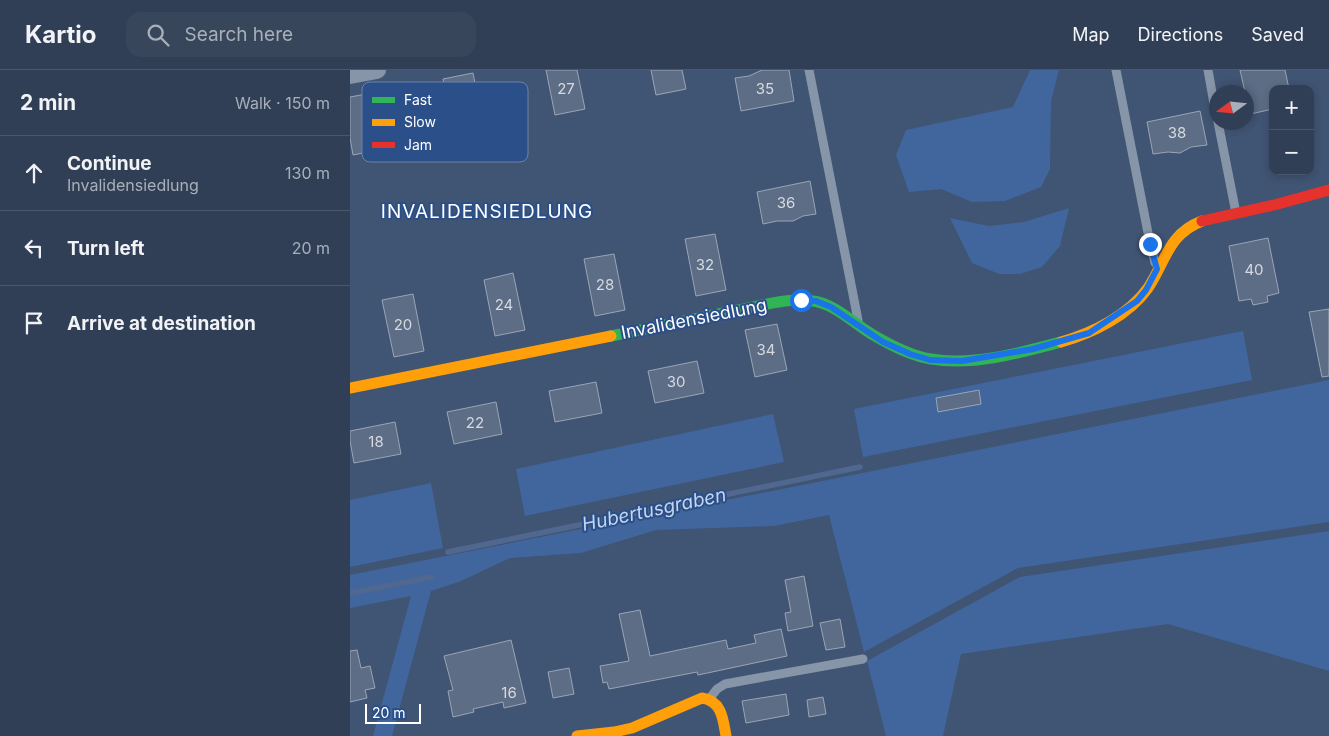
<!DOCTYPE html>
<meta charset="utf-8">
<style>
:root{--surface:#303f56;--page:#38465c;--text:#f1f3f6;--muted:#a8afb9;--line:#4b586c}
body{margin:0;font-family:Inter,sans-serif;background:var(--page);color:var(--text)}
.controls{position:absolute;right:15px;top:15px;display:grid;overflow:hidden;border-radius:10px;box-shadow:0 2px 8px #0003}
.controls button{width:45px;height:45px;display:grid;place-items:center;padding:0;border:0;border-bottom:1px solid var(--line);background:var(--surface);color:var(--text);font:25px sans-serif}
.compass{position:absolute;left:859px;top:15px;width:45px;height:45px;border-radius:50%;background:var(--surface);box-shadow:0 2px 8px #0003;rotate:255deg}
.scale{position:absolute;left:15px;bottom:12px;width:56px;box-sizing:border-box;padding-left:5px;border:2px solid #fff;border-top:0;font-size:14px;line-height:18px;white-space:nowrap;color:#fff;-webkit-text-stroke:4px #2b4f88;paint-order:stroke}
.stop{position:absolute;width:15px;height:15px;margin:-11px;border:4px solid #1a73e8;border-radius:50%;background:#fff}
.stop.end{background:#1a73e8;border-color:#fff;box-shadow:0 1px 5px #0008}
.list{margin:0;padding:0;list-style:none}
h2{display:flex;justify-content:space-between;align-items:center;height:65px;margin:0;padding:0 20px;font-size:21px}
h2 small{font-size:16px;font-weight:400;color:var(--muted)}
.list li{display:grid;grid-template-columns:32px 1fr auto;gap:15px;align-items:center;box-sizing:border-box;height:75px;padding:0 20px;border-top:1px solid var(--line)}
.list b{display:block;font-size:19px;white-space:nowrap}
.list p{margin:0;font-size:16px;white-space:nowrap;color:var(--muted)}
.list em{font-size:16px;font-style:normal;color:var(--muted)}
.icon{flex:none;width:28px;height:28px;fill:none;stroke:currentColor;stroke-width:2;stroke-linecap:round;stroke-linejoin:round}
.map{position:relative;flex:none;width:979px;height:666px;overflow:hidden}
header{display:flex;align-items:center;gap:30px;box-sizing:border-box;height:70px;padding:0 25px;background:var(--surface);border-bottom:1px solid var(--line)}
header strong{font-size:24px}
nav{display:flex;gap:28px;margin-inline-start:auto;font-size:18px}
.search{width:350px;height:45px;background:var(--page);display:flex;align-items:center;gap:12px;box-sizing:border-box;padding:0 18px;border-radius:15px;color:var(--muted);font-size:19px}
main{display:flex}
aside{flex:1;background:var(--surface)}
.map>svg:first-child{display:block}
</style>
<header>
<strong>Kartio</strong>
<div class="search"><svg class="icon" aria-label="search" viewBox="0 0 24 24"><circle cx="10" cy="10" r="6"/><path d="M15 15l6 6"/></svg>Search here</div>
<nav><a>Map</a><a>Directions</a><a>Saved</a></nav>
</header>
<main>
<aside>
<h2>2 min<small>Walk · 150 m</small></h2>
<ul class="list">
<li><svg class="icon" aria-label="ahead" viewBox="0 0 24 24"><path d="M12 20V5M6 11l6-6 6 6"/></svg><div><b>Continue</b><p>Invalidensiedlung</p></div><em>130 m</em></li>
<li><svg class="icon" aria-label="left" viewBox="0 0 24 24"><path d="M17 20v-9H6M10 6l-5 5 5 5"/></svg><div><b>Turn left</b></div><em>20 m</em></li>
<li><svg class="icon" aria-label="arrive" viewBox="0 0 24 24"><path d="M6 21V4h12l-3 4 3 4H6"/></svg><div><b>Arrive at destination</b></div></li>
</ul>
</aside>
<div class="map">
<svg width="979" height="666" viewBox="0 0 979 666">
<rect width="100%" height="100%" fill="#405473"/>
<!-- green -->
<path fill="#40669d" d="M680 0H709L701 31 700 99 691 117 655 131 622 132 591 119 559 122 546 85 556 60 663 37Z
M719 138 710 176 692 197 670 204H649L622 193 600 148 639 156 674 152Z
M893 261 902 310 513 387 504 339Z
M979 310V452L668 498 514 582 479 445 424 456 306 460 231 483 160 488 111 511 81 521 42 666H23L61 526 0 538V505Z
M423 344 434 392 175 446 166 399Z
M81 413 93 478 0 497V430Z
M979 461V601L818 554 611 584 593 666H536L517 591 670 507Z"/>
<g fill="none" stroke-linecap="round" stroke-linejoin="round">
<!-- stream -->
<path stroke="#506890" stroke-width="5.5" d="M98 482 510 397
M0 523 82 507"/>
</g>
<!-- building -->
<path fill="#5d6d85" stroke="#9aa5b7" d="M196 0H227L235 39 205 45Z
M301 0H332L336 19 306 25Z
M439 0 444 31 391 41 385 8 399 6 412 0Z
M890 0H935L939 19H923V39L896 45V22H895Z
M123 3 134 60 104 65 93 9Z
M22 23 34 79 3 85 0 68V27Z
M850 41 857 75 841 77 830 83 818 82 803 84 797 52Z
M460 111 466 144 453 146 443 151H427L413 154 407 122Z
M365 164 376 220 346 226 335 169Z
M918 168 929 223 917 226 918 232 903 235 901 229 889 231 879 176Z
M264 184 275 240 245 246 234 189Z
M163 203 175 260 145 266 134 210Z
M63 224 74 281 44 287 32 230Z
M979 239V306L972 307 959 242Z
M427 254 437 300 405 307 395 260Z
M347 291 354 323 305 333 298 301Z
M246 312 252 343 205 352 199 321Z
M629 320 631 334 588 342 586 328Z
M146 332 152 364 104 374 97 342Z
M45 352 51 384 4 393 0 371V361Z
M454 506 463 556 438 561 435 543 441 542 435 510Z
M290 540 300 586 376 570 378 579 406 573 404 565 431 559 437 586 348 605 347 602 259 619 257 612 253 613 250 596 279 591 269 544Z
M490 549 495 577 476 580 470 553Z
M161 570 176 633 154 638 153 632 123 639 124 642 103 647 98 621 103 620 94 586Z
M7 580 11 598 20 596 25 618 15 620 17 628 0 632V581Z
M219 598 224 624 203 628 198 602Z
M436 624 439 645 396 653 392 631Z
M473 627 476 644 459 647 457 630Z"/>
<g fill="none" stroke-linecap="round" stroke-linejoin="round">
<!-- lane -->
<path stroke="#8795a8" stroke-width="9" d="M459 0 508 250
M766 0 800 173 805 193
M858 0 866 45
M868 52 886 143
M360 628 367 619 375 614 513 589"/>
<!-- street -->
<path stroke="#8795a8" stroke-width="18" d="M0 5 27 0"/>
<!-- fast -->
<path stroke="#30b455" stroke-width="11" d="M261 266C303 257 346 249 388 240 412 236 438 227 463 231 486 234 505 255 525 266 542 276 561 286 581 289 623 296 670 283 711 272"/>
<!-- slow -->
<path stroke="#ff9f0a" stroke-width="11" d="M711 272C743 263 779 245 798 218 816 191 818 164 852 151
M0 318 261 266
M227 666 264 662 282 658 352 628C372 631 373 649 376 666"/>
<!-- jam -->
<path stroke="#e5322d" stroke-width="11" d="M852 151 924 135 979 120"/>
</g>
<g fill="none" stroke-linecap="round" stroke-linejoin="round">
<!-- route -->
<path stroke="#1a73e8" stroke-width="6" d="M451 230 466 231 481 237 533 272 560 284 580 290 612 291 683 279 739 263 787 231 796 220 807 199 800 174"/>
</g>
<g text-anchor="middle" stroke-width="4" stroke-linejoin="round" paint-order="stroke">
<!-- number labels -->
<g font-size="15" fill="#d6dae0">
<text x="216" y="24">27</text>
<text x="415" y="24">35</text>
<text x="827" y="68">38</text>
<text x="436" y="138">36</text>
<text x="355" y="200">32</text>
<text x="904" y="205">40</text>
<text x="255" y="220">28</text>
<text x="154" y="240">24</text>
<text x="53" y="260">20</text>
<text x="416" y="285">34</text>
<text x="326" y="317">30</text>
<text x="125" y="358">22</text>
<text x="26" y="377">18</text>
<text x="159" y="628">16</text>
</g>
<!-- street labels -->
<g font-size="18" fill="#fff" stroke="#2b4f88">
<text transform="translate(344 249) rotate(-11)" y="6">Invalidensiedlung</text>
</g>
<!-- neighbourhood labels -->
<g font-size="19" letter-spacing="1" fill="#fff" stroke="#2b4f88">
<text x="137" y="148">INVALIDENSIEDLUNG</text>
</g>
<!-- water labels -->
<g font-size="19" font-style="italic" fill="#c4d6ef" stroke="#2b4f88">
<text transform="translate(304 439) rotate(-12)" y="7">Hubertusgraben</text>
</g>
</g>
<!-- legend -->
<rect x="12" y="12" width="166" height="80" rx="8" fill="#2b4f88" stroke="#6b84ac" stroke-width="1"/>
<rect x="22" y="27" width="23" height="6" fill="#30b455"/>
<rect x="22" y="49" width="23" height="7" fill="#ff9f0a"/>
<rect x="22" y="72" width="23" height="6" fill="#e5322d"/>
<g font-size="14" fill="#fff">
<text x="54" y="35">Fast</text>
<text x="54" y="57">Slow</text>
<text x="54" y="80">Jam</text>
</g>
</svg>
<div class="controls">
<button>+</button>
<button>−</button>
</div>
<svg class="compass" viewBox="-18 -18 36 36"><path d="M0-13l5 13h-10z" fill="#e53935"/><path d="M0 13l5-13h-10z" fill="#a8afb9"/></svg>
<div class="scale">20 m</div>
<div class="stop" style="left:451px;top:230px"></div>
<div class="stop end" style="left:800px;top:174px"></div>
</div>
</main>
